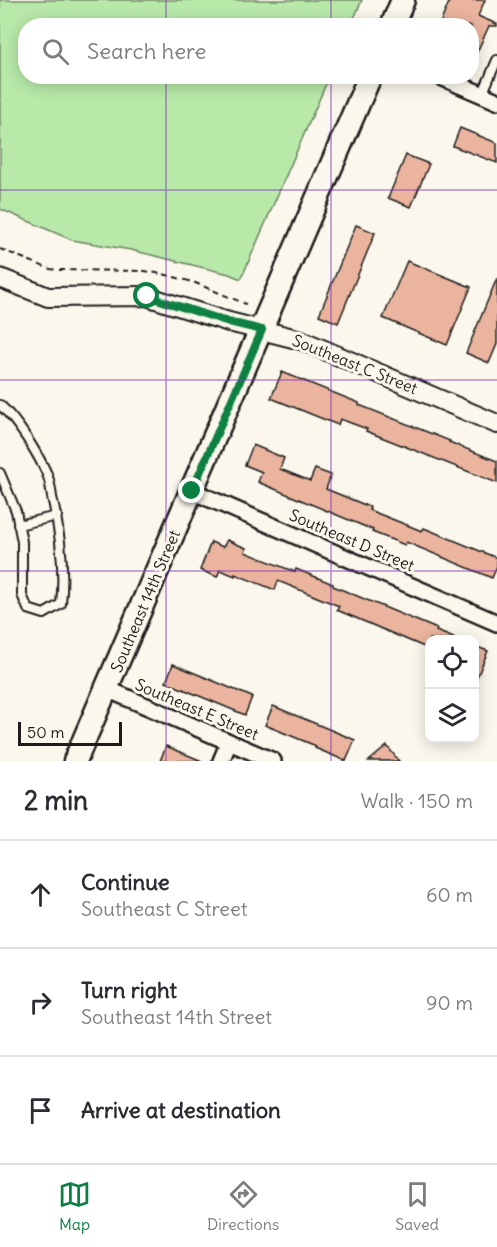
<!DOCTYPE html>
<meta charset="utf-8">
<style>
:root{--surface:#fff;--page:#f2f2f3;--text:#2b2b33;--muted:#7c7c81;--line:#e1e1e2;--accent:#0b8043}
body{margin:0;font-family:Delius,sans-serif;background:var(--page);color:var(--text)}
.controls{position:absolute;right:18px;bottom:18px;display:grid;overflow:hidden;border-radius:12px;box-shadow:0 3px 15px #0003}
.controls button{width:54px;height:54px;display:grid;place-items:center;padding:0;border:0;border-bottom:2px solid var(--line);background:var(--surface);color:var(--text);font:30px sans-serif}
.scale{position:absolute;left:18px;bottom:15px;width:104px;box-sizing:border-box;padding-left:6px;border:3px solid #1c1c1c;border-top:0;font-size:16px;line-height:21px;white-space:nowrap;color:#1c1c1c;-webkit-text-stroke:4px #fbf7ec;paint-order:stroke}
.stop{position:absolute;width:18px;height:18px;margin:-14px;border:4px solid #0b8043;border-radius:50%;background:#fff}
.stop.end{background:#0b8043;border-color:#fff;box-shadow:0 2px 6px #0008}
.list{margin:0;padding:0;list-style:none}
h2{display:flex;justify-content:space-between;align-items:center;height:78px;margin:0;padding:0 24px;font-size:26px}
h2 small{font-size:20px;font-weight:400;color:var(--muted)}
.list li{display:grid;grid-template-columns:39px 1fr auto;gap:18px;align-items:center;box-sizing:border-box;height:108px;padding:0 24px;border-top:2px solid var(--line)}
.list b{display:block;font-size:22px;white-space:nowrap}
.list p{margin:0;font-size:20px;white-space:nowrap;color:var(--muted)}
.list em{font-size:20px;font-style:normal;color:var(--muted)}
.icon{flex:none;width:33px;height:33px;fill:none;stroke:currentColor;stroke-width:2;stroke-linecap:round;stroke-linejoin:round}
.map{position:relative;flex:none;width:497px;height:761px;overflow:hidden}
.search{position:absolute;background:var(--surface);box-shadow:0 3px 15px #0003;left:18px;right:18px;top:18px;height:66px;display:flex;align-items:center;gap:15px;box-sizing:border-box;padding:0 21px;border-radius:24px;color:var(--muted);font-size:22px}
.sheet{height:402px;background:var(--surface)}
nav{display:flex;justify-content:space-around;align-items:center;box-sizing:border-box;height:84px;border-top:2px solid var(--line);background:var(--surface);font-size:16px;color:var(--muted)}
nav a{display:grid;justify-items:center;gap:3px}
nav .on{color:var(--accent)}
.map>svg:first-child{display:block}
</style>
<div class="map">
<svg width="497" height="761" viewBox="0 0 497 761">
<rect width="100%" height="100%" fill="#fbf7ec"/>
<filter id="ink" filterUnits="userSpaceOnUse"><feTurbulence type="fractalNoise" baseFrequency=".0167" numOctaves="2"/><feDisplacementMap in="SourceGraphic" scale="12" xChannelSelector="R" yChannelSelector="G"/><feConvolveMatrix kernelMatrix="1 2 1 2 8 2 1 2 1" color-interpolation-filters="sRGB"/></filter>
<g filter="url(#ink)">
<!-- green -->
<path fill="#b8e9a9" stroke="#6a8262" stroke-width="1.5" d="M0 0H362L351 25 26 26V76L329 77 241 279 229 274 131 250 72 240 0 209Z"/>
<!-- building -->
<path fill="#eab49e" stroke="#1c1c1c" stroke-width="1.5" d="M450 0H485L478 16 497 24V26H489L471 65V26H439Z
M460 128 497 143V163L453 146Z
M406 155 429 164 411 207 388 198Z
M356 225 375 233 338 323 319 315Z
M407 261 471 287 447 345 383 318Z
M497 278V344L489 363 466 353Z
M282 372 359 403V405L450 441 449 442 497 461V483L366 431 367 429 340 419 338 425 271 398Z
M253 445 284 458 280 469 310 481 315 469 331 475 326 489 370 507 369 510 422 531 424 528 497 558V566L492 578 406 542 405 545 372 532 373 530 258 482 262 472 245 465Z
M227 540 246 548 245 552 295 572 296 569 333 584V586L437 629 436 631 457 639H429V649L337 610 339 606 278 581 275 590 235 574V576L220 570 217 577 200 570 211 542 223 547Z
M474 646 488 651 475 682H474Z
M173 664 252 697 245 715 166 682Z
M273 706 355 740 346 761 315 748 316 746 265 725Z
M166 746 202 761H160Z
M387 746 399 761H369Z"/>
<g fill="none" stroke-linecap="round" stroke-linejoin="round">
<!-- service casing -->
<g stroke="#1c1c1c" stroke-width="12">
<path id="service" d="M482 95 497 60
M0 405C17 420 38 454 47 474 50 481 51 490 52 497 60 532 65 569 61 604L44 614 28 609 22 595V542L16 511 0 473
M18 525 57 516"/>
</g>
<!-- minor casing -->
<g stroke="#1c1c1c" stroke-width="20">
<path id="minor" d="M439 76 497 101
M192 491 497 623
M107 689 273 761
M221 761 229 742"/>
</g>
<!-- tertiary casing -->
<g stroke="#1c1c1c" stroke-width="22">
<path id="tertiary" d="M0 278 48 297 146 296 229 322 301 340 497 424"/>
</g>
<!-- primary casing -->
<g stroke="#1c1c1c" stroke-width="27">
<path id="primary" d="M392 26 403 0
M75 761 370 76"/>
</g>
<!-- path -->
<path stroke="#1c1c1c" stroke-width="2" stroke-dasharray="6 4.5" stroke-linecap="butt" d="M0 249 50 269 58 270 145 271 163 274 193 282 246 304"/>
<!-- service -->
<use href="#service" stroke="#fbf7ec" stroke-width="8"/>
<!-- minor -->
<use href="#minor" stroke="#fbf7ec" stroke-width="15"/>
<!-- tertiary -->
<use href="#tertiary" stroke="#fbf7ec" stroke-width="18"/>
<!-- primary -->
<use href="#primary" stroke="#fbf7ec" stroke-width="22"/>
</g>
</g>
<g fill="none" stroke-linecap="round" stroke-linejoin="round" filter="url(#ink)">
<!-- route -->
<path stroke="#0b8043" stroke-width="8" d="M147 296 229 322 262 330 192 491"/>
</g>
<!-- grid -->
<path fill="none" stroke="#7b2cbf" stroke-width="1.5" stroke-opacity="0.55" d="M166 0V26M331 0V26M166 76V761M331 76V761M0 190H497M0 380H497M0 571H497"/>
<g text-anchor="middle" stroke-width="6" stroke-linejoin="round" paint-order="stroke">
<!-- street labels -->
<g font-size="16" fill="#1c1c1c" stroke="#fbf7ec">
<text transform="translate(355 364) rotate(22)" y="6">Southeast C Street</text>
<text transform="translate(352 540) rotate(23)" y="6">Southeast D Street</text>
<text transform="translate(145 601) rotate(-67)" y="6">Southeast 14th Street</text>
<text transform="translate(197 709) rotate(23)" y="6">Southeast E Street</text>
</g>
</g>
</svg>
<div class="controls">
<button><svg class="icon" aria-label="locate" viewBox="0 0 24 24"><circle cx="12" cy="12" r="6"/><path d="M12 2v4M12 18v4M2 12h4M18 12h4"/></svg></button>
<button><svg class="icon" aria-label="layers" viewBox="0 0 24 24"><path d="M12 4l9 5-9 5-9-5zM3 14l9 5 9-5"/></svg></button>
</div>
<div class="scale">50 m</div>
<div class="stop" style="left:147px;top:296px"></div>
<div class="stop end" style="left:192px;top:491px"></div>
<div class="search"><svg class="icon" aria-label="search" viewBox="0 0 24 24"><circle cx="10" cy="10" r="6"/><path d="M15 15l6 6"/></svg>Search here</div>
</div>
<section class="sheet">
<h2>2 min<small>Walk · 150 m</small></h2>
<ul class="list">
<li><svg class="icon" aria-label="ahead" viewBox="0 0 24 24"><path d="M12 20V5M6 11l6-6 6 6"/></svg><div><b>Continue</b><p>Southeast C Street</p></div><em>60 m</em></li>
<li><svg class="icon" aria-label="right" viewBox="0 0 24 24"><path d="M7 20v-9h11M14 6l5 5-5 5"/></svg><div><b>Turn right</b><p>Southeast 14th Street</p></div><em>90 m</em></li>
<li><svg class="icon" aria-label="arrive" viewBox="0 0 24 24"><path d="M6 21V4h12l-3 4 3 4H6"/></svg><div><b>Arrive at destination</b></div></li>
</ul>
</section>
<nav>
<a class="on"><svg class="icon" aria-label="map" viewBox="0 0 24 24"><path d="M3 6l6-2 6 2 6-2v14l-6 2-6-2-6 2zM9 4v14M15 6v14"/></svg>Map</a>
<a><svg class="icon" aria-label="directions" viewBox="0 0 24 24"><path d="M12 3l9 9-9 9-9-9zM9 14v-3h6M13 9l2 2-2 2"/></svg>Directions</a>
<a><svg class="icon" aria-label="saved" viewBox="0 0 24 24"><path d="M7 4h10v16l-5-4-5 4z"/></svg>Saved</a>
</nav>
